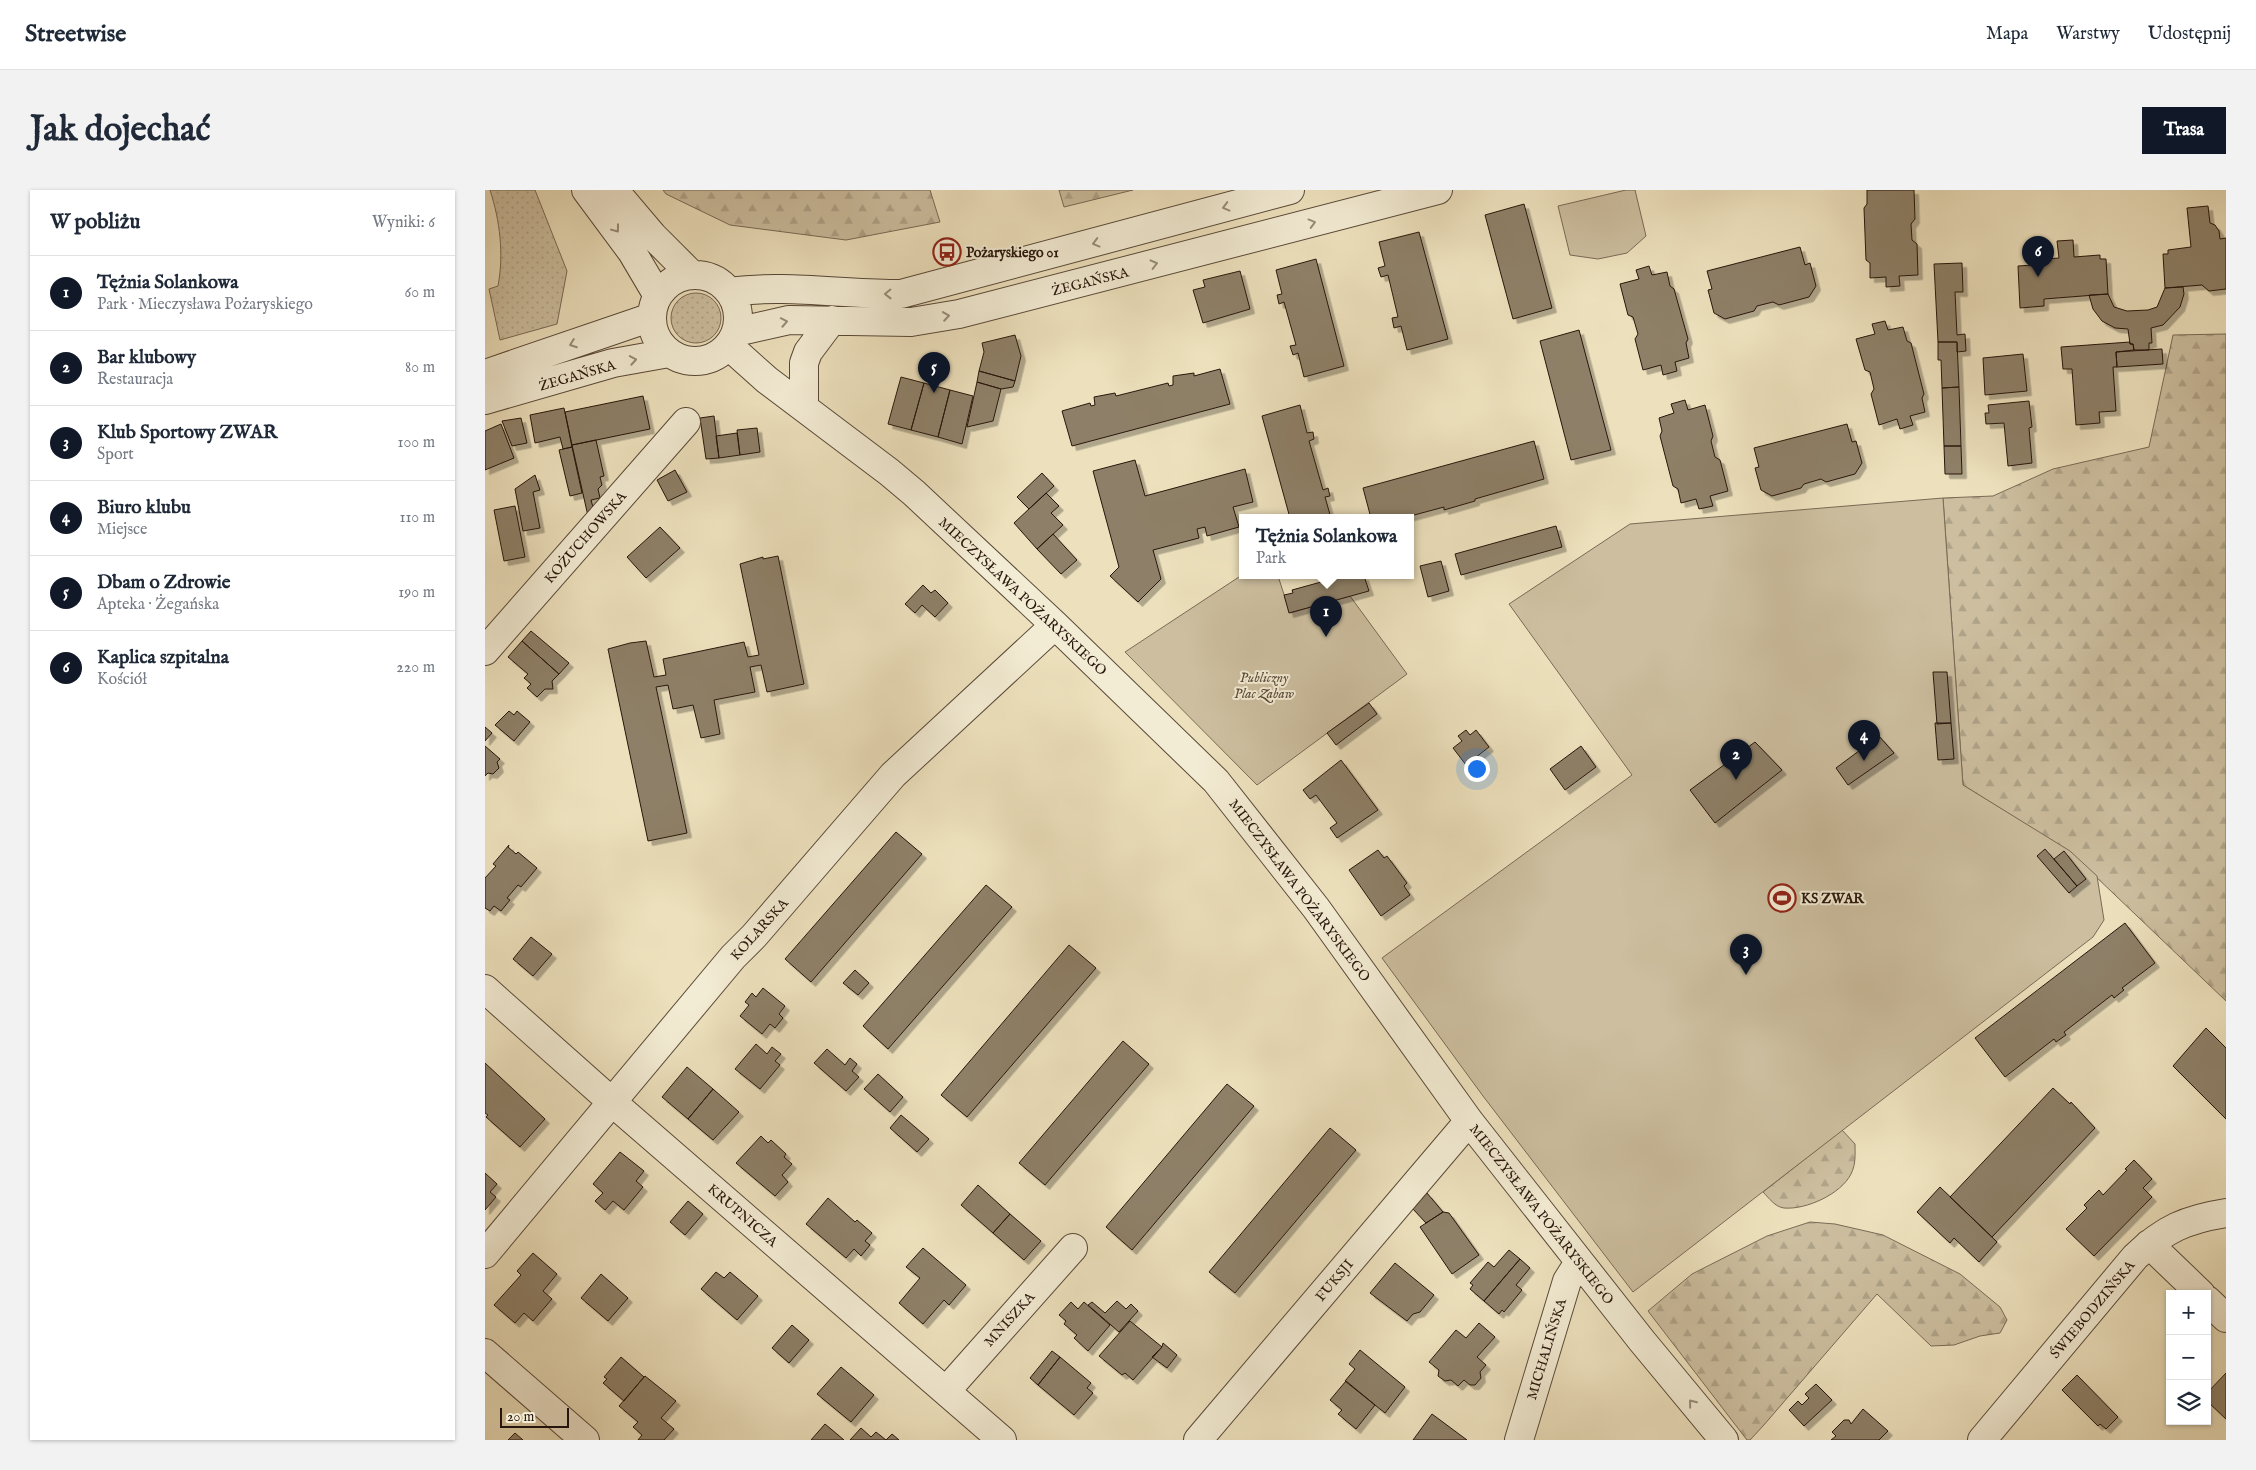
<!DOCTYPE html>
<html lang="pl">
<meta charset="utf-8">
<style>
:root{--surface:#fff;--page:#f2f2f3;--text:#1f2937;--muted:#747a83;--line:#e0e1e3;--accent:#111827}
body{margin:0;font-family:"IM FELL English",serif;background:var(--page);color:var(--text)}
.controls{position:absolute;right:15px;bottom:15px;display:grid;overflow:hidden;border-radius:0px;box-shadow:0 1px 4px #0004}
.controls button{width:45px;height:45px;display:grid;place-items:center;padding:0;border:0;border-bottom:1px solid var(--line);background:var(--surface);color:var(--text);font:25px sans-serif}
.scale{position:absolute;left:15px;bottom:12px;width:69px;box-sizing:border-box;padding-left:5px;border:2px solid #28160c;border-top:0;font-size:14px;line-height:18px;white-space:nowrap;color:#28160c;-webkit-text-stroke:4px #f3ecd4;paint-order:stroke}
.you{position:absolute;left:991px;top:578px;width:18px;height:18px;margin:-12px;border:4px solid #fff;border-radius:50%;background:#1a73e8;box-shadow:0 0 0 8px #1a73e833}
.badge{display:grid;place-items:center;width:32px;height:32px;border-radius:50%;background:var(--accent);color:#fff;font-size:16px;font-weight:700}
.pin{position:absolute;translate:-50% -41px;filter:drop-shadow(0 1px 2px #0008)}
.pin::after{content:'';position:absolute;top:26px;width:18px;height:15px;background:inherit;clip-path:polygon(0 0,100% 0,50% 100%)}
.popup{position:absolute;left:754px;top:324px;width:175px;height:65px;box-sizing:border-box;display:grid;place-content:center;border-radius:0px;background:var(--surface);filter:drop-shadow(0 1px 4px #0005);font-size:16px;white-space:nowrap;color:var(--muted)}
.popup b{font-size:19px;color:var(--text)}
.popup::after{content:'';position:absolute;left:50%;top:100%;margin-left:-10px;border:10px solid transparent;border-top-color:var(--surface)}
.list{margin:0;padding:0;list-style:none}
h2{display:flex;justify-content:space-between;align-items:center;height:65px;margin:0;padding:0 20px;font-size:21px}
h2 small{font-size:16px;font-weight:400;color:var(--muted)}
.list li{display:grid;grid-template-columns:32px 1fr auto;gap:15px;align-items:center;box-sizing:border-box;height:75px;padding:0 20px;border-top:1px solid var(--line)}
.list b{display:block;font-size:19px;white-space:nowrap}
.list p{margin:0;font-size:16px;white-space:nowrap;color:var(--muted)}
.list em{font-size:16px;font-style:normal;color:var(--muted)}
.icon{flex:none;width:28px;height:28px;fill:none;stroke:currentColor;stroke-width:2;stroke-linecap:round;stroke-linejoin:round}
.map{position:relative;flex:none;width:1741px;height:1250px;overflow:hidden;border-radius:0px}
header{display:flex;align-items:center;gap:30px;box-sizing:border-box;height:70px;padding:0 25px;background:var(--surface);border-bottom:1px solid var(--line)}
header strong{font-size:24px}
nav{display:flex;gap:28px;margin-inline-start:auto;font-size:18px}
.intro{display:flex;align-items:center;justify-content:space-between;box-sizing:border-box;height:120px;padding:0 30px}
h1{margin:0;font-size:35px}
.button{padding:12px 22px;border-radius:0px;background:var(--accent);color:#fff;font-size:18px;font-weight:700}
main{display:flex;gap:30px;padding:0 30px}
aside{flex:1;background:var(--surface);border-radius:0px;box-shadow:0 1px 4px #0004}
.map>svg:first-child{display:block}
</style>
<header>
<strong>Streetwise</strong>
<nav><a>Mapa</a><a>Warstwy</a><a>Udostępnij</a></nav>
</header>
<div class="intro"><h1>Jak dojechać</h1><a class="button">Trasa</a></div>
<main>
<aside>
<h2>W pobliżu<small>Wyniki: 6</small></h2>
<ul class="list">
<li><span class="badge">1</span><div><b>Tężnia Solankowa</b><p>Park · Mieczysława Pożaryskiego</p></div><em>60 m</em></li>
<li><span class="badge">2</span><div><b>Bar klubowy</b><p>Restauracja</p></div><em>80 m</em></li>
<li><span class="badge">3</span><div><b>Klub Sportowy ZWAR</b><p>Sport</p></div><em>100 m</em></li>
<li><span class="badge">4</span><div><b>Biuro klubu</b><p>Miejsce</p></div><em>110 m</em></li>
<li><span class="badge">5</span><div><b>Dbam o Zdrowie</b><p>Apteka · Żegańska</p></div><em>190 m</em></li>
<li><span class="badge">6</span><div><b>Kaplica szpitalna</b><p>Kościół</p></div><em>220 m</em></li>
</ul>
</aside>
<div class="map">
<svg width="1741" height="1250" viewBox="0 0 1741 1250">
<defs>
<pattern id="grass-dots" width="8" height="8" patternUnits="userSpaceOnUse" patternTransform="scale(1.25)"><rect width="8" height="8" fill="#ccbe9f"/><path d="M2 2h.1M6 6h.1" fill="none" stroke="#afa388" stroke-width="1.8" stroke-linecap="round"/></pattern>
<pattern id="forest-firs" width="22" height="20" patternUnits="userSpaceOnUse" patternTransform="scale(1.25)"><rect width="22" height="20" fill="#ccbe9f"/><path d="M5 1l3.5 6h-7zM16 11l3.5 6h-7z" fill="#afa388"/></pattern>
<filter id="shadow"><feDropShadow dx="4.5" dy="4.5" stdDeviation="0" flood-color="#0004"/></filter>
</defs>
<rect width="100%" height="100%" fill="#ede1bd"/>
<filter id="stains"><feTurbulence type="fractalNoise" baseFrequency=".004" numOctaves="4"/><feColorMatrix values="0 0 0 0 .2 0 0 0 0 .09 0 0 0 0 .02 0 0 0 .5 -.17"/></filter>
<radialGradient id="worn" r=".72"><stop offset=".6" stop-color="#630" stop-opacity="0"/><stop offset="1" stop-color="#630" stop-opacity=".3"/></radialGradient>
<!-- grass -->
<path fill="url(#grass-dots)" stroke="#7a6a56" d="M5 0H50L82 81 72 134 15 150 4 99 13 96C19 64 15 31 5 0Z
M186 128a25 25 0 1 1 50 0a25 25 0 1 1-50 0Z"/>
<!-- forest -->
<path fill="url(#forest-firs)" stroke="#7a6a56" d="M178 0H445L455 32 361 50 245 35 181 4Z
M574 0H648L579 17Z
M1741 144V811L1585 662 1478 595 1458 308 1508 306 1568 279 1664 257 1688 145Z
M1357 940 1370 954C1370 965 1371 974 1366 984 1356 1004 1321 1020 1299 1018 1290 1017 1284 1008 1278 1002Z
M1325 1032 1350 1034 1398 1045 1475 1084 1515 1117 1522 1130 1515 1143 1495 1146 1469 1155 1446 1156 1392 1104 1278 1236 1265 1250H1262L1163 1121 1207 1084 1282 1046Z"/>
<!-- green -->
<path fill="#ccbe9f" stroke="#7a6a56" d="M1141 0H1150L1161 46 1142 63 1113 69 1085 65 1073 16Z
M1458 308 1478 595 1585 661 1612 686 1619 730 1608 747 1148 1102 998 906 897 768 1147 585 1024 414 1145 334Z
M757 385 793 386 805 423 865 406 922 484 772 595 640 462Z"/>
<!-- building -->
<path fill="#8e8068" stroke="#28160c" filter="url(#shadow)" d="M1382 0H1429L1430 29 1426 34 1427 50 1432 54 1433 85 1414 86 1415 96 1401 97V87L1385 88V73L1381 70 1379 18 1382 14Z
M1039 14 1067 118 1028 129 1000 25Z
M1723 16 1725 33 1730 35 1734 41 1735 49 1741 48V99L1724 101 1717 95 1680 98 1678 64H1683V60L1706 57 1702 18Z
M934 42 963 149 922 160 916 136 909 138 907 128 913 127 903 85 896 87 893 78 900 76 894 52Z
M1588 50 1589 67 1615 65V69H1621L1623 104 1559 109V116L1535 118 1533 76 1548 75V70L1574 68 1572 51Z
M1315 57 1320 75 1325 73 1331 96 1324 107 1294 115 1288 112 1272 116 1269 121 1240 129 1229 123 1223 100 1227 99 1222 81Z
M831 69 859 176 819 187 813 163 808 165 805 156 811 155 799 112 794 114 792 105 797 104 791 80Z
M1477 73 1478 102H1470L1472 145 1480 144 1481 161 1472 162V152H1453L1449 74Z
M1164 76 1167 85 1182 82 1185 96 1189 99 1203 149 1201 153 1204 168 1190 172 1192 181 1178 185 1176 175 1158 180 1150 149 1153 144 1148 127 1143 125 1135 94 1154 89 1151 80Z
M755 81 765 119 718 133 708 100 720 97 718 90Z
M1698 97 1699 104 1695 117 1678 135 1666 138 1667 153H1664V160H1649L1648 154H1645L1643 139 1630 138 1617 131 1608 119 1604 105 1623 104 1629 117 1642 121 1663 120 1672 117 1680 98Z
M1400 131 1403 140 1418 137 1422 151 1426 153 1439 204 1437 208 1440 222 1425 226 1428 235 1415 239 1412 229 1394 235 1386 204 1389 199 1385 182 1380 180 1371 149 1390 144 1387 134Z
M1094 140 1126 260 1086 270 1055 151Z
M530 145 536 166 530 191 494 181 499 162 497 153Z
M1453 152H1472L1474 197 1457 198 1456 170H1453Z
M1645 152V154H1648L1649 160 1631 162 1632 177H1628L1631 221 1614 222 1615 233 1591 235 1587 179H1578L1576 157Z
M1677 159 1678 174 1632 177 1631 162Z
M1538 164 1542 201 1500 205 1498 168Z
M735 179 745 214 587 256 577 221 605 213 606 216 610 215 609 207 630 203 631 206 683 193 684 196 688 195V186L709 183V186Z
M494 181 530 191 528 197 516 199 492 192Z
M416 187 439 193 426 240 403 234Z
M492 192 516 199 508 231 482 237Z
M439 193 465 200 453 247 426 240Z
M1474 197 1476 256H1459L1457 198Z
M465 200 488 206 477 254 453 247Z
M158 206 165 239 87 255 80 222Z
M1200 210 1203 220 1220 215 1228 246 1226 251 1230 267 1235 270 1243 301 1225 306 1228 316 1214 319 1211 309 1196 313 1193 299 1188 296 1175 246 1177 241 1174 228 1189 223 1186 214Z
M1544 211 1547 237 1544 238 1547 273 1523 276 1519 233 1501 234 1500 223H1504L1503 215Z
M815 215 822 243 828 242 829 249 824 251 838 300 843 298 845 306 840 307 846 328H805L777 226Z
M79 218 87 257 78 259 75 247 50 253 45 225Z
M229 226 234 268 221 269 215 228Z
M36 228 42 253 27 256 17 231Z
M16 234 29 268 0 280V241Z
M1362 234 1367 252 1371 251 1377 273 1370 284 1341 292 1336 289 1319 294 1316 298 1287 306 1276 300 1270 278 1274 277 1269 258Z
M272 238 275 262 255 265 252 240Z
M252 243 255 265 234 268 231 246Z
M111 250 119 286 115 287 117 295 113 299 115 308 106 310 109 321 103 326 87 255Z
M1049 251 1059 289 990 309V311L959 320V317L918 328H886L878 298Z
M1459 256H1476L1477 284H1460Z
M87 257 97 303 85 306 74 260Z
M650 270 660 306 760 279 768 312 748 317 754 337 722 346 720 337 712 339 714 348 668 360 676 389 653 412 625 386 634 377 608 281Z
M190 280 202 302 183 311 172 290Z
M557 283 569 296 544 319 532 307Z
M50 285 55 300 48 302 55 338 38 341 30 299Z
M561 303 574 316 566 323 578 335 552 359 529 333Z
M30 316 40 367 19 371 9 320Z
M1071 336 1077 357 976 385 970 364Z
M175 337 195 358 161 388 142 367Z
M568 344 592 370 576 384 552 359Z
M293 366 319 494 282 502 276 475 265 477 270 502 229 510 235 544 216 548 208 515 188 519 183 495 171 497 202 643 163 651 123 459 145 453 161 451 169 487 181 485 178 469 259 452 263 467 274 465 255 374 278 367V369Z
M956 371 964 401 943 407 935 376Z
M858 386H879L884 401 804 423 799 405 808 403 807 400Z
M438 395 446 403 450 400 463 413 450 427 437 415 430 423 420 414Z
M46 441 84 473 74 484 37 451Z
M37 451 74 484 67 491 68 499H60L52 507 42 498 46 494 39 488 43 484 23 467Z
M1448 482H1462L1466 533 1452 534Z
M884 513 892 524 851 555 842 543Z
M24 521 29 525 32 521 45 532 29 551 10 535Z
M1450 533H1466L1469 569 1453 570Z
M0 537 7 543 0 551Z
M981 540 985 545 991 540 1004 557 981 575 968 558 977 551 973 546Z
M1394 546 1409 563 1363 595 1351 578Z
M1270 552 1297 580 1230 633 1205 600Z
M0 556 15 569 12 572 14 578 8 584 3 583 0 586Z
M1096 556 1111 577 1080 600 1065 579Z
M856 570 893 620 852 648 845 638 852 633 831 605 825 609 818 600Z
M411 642 437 664 326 792 300 769Z
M24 655 23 657 31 664 33 662 52 678 36 697 33 695 22 708 25 710 16 721 9 716 5 721 0 718V688L11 676 8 674Z
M1560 659 1592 696 1584 703 1552 666Z
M893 660 899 668 902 666 922 693 919 696 925 705 896 726 864 680Z
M1579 661 1601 689 1592 696 1569 669Z
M501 695 527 717 403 859 378 836Z
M1640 733 1670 773 1637 798 1639 800 1629 808 1627 805 1579 842 1581 845 1571 852 1569 849 1520 887 1490 848Z
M46 747 67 764 48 786 28 769Z
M584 755 611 778 482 927 456 905Z
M370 780 384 793 373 805 358 793Z
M278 798 300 816 294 824 298 828 290 838 285 834 277 844 255 826 264 815 260 812 267 803 271 807Z
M1721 838 1741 858V929L1688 876Z
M638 851 664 874 560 995 534 973Z
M271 854 282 864 287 857 296 864 290 871 295 875 275 899 250 879Z
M342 859 360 875 365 868 372 874 367 881 374 887 361 901 329 873Z
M0 873 60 929 35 957 1 927 3 925 0 923Z
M202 877 228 899 203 929 177 907Z
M393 884 418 907 405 922 379 899Z
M742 894 769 916 647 1060 621 1037Z
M1568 898 1585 914 1586 912 1610 938 1507 1047 1465 1007Z
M228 899 254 922 228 950 203 929Z
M416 925 444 949 432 962 405 938Z
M845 938 871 960 750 1103 724 1082Z
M276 946 283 953 286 950 301 964 299 967 307 974 297 985 303 992 290 1006 251 973Z
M135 962 159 981 151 991 158 997 139 1020 128 1011 120 1020 110 1011 118 1003 108 994Z
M1649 970 1667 989 1658 998 1667 1007 1609 1066 1581 1039 1602 1018 1599 1015 1614 1000 1618 1005 1642 980 1640 979Z
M0 983 12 994 5 1002 11 1007 0 1020Z
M493 995 525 1024 508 1043 476 1015Z
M1455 997 1512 1052 1494 1072 1469 1048 1465 1053 1432 1022Z
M942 1003 958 1022 941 1033 928 1019Z
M343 1008 370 1032 372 1030 387 1043 380 1051 385 1055 376 1066 369 1059 361 1068 321 1034Z
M203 1011 218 1024 200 1045 185 1032Z
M958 1022 964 1023 994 1065 967 1084 935 1037Z
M525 1024 556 1051 539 1070 508 1043Z
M438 1058 481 1095 464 1115 459 1110 438 1134 414 1113 435 1088 421 1077Z
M1024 1060 1035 1069 999 1111 985 1099 988 1095 985 1093 1003 1072 1009 1077Z
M48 1063 72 1084 58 1101 67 1109 48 1131 39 1123 30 1133 9 1115 36 1085 32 1081Z
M1035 1069 1045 1078 1031 1095 1037 1100 1019 1122 1017 1120 1014 1124 999 1111Z
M910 1073 949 1105 935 1122 928 1124 922 1131 885 1103Z
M231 1082 239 1088 245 1082 273 1106 252 1130 216 1099Z
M116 1084 143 1108 123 1131 96 1108Z
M632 1111 641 1119 646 1114 653 1121 634 1142 603 1115 607 1112 620 1123Z
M586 1112 593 1119 599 1112 625 1135 603 1161 589 1148 592 1145 579 1134 581 1131 574 1125Z
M645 1131 677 1157 648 1190 640 1183 637 1185 614 1166Z
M994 1133 1010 1147 992 1167 1001 1175 995 1182 996 1188 990 1195H985L979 1190 973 1196 966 1190 960 1191 953 1186 954 1180 944 1172 971 1140 981 1148Z
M307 1135 324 1150 304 1173 287 1158Z
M678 1153 692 1165 682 1178 667 1167 677 1157Z
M875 1160 920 1197 900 1223 860 1191 870 1179 864 1174Z
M567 1161 575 1167 553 1195 545 1188Z
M136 1167 159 1187 139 1211 118 1193 122 1189 119 1187Z
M575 1167 606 1193 602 1198 608 1203 589 1225 553 1195Z
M356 1177 389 1205 366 1232 332 1204Z
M1741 1183V1229L1722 1211V1203Z
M1592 1185 1633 1227 1621 1239 1615 1234 1613 1236 1577 1200Z
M160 1186 191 1211 176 1228 189 1239 179 1250H153L157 1245 148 1237 153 1232 134 1216Z
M861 1191 890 1215 871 1239 853 1224 857 1220 845 1210Z
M1331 1194 1347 1210 1319 1236 1304 1220 1313 1211 1317 1215 1324 1208 1320 1204Z
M1378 1219 1403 1241 1394 1250H1346L1351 1246 1347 1242 1359 1230H1364L1366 1234Z
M947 1224 982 1250H928Z
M340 1234 359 1250H326Z
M376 1238 386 1247 391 1242 401 1250H365Z
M30 1243 38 1250H23Z
M407 1244 414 1250H401Z"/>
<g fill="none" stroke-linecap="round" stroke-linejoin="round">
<!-- minor casing -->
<g stroke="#594938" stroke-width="30">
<path id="minor" d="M101 0 147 62 173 106
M129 0 168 46 207 85
M167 128a43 43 0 1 1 86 0a43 43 0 1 1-86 0Z
M245 102C301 94 360 105 416 104L805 0
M251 142 304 130 426 132 474 124 953 0
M244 156 282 190 404 282 429 303 570 435 731 591 831 718 984 931 1157 1151 1239 1250
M0 184 167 127
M0 210 128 173 184 163
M319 217V173L323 162 347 130
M0 461 201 232
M0 799 127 912 517 1250
M1664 1054 1716 1104
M0 1064 248 767 269 746 408 585 570 435
M1722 1110 1741 1128
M0 1163 100 1250
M461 1201 588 1058
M713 1250 984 931
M1034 1250 1082 1091 1094 1072
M1497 1250 1650 1067C1679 1039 1702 1029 1741 1023"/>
</g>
<!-- minor -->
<use href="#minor" stroke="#f3ecd4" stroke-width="28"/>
</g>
<!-- one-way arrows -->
<defs><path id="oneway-chevron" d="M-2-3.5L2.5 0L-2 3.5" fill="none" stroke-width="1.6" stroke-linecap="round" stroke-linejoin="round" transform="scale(1.25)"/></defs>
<g stroke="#988c7a">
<use href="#oneway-chevron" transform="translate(741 17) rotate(165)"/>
<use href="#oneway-chevron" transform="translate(827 33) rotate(-15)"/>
<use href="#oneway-chevron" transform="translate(131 39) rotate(53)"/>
<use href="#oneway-chevron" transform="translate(611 53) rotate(165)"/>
<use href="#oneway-chevron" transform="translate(669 74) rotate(-14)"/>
<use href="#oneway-chevron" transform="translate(403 104) rotate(179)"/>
<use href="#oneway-chevron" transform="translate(461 126) rotate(-9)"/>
<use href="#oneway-chevron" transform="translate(299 132) rotate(-11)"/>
<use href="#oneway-chevron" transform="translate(88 154) rotate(160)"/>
<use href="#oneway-chevron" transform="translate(148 170) rotate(-10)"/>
<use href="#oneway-chevron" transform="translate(1207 1213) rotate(-129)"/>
</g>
<!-- icons -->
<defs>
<g id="bus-ring" transform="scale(1.4375)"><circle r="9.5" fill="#f3ecd4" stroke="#8f2418" stroke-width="1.5"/><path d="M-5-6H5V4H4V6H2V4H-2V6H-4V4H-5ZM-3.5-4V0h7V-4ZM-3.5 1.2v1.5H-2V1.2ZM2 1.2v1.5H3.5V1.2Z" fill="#8f2418"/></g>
<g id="stadium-ring" transform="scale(1.4375)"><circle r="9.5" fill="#f3ecd4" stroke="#8f2418" stroke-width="1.5"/><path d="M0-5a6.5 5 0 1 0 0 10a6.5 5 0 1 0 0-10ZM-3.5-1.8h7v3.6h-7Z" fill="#8f2418"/></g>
</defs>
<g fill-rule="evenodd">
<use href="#bus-ring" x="462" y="62"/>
<use href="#stadium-ring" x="1297" y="708"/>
</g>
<g text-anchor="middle" stroke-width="4" stroke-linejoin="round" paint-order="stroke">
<!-- poi labels -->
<g font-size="14" font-weight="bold" fill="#28160c" stroke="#f3ecd4" text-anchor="start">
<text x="481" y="67">Pożaryskiego 01</text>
<text x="1316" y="713">KS ZWAR</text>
</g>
<!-- street labels -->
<g font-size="14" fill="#28160c" stroke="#f3ecd4">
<text transform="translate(605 91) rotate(-14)" y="5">ŻEGAŃSKA</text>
<text transform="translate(92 185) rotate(-16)" y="5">ŻEGAŃSKA</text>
<text transform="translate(100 347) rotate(-49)" y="5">KOŻUCHOWSKA</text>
<text transform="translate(538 406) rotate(43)" y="5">MIECZYSŁAWA POŻARYSKIEGO</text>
<text transform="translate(815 700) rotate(53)" y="5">MIECZYSŁAWA POŻARYSKIEGO</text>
<text transform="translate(274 739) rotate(-48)" y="5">KOLARSKA</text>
<text transform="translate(1057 1024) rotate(52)" y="5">MIECZYSŁAWA POŻARYSKIEGO</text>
<text transform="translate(258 1025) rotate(41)" y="5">KRUPNICZA</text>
<text transform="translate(849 1090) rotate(-50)" y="5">FUKSJI</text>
<text transform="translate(1607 1119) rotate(-50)" y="5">ŚWIEBODZIŃSKA</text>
<text transform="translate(524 1129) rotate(-48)" y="5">MNISZKA</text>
<text transform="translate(1061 1159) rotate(-73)" y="5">MICHALIŃSKA</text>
</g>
<!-- park labels -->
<g font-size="14" font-style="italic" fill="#594838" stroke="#f3ecd4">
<text x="779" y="492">Publiczny<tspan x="779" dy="16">Plac Zabaw</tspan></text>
</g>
</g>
<rect width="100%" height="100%" filter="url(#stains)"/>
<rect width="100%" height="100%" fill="url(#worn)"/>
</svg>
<div class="controls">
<button>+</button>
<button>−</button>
<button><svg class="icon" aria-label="layers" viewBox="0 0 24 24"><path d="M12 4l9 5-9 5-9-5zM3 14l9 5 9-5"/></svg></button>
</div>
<div class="scale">20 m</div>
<div class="you"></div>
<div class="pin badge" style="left:841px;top:447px">1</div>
<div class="popup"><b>Tężnia Solankowa</b>Park</div>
<div class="pin badge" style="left:1251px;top:590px">2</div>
<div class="pin badge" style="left:1261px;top:785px">3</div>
<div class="pin badge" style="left:1379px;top:571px">4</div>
<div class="pin badge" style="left:449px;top:203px">5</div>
<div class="pin badge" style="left:1553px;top:87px">6</div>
</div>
</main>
